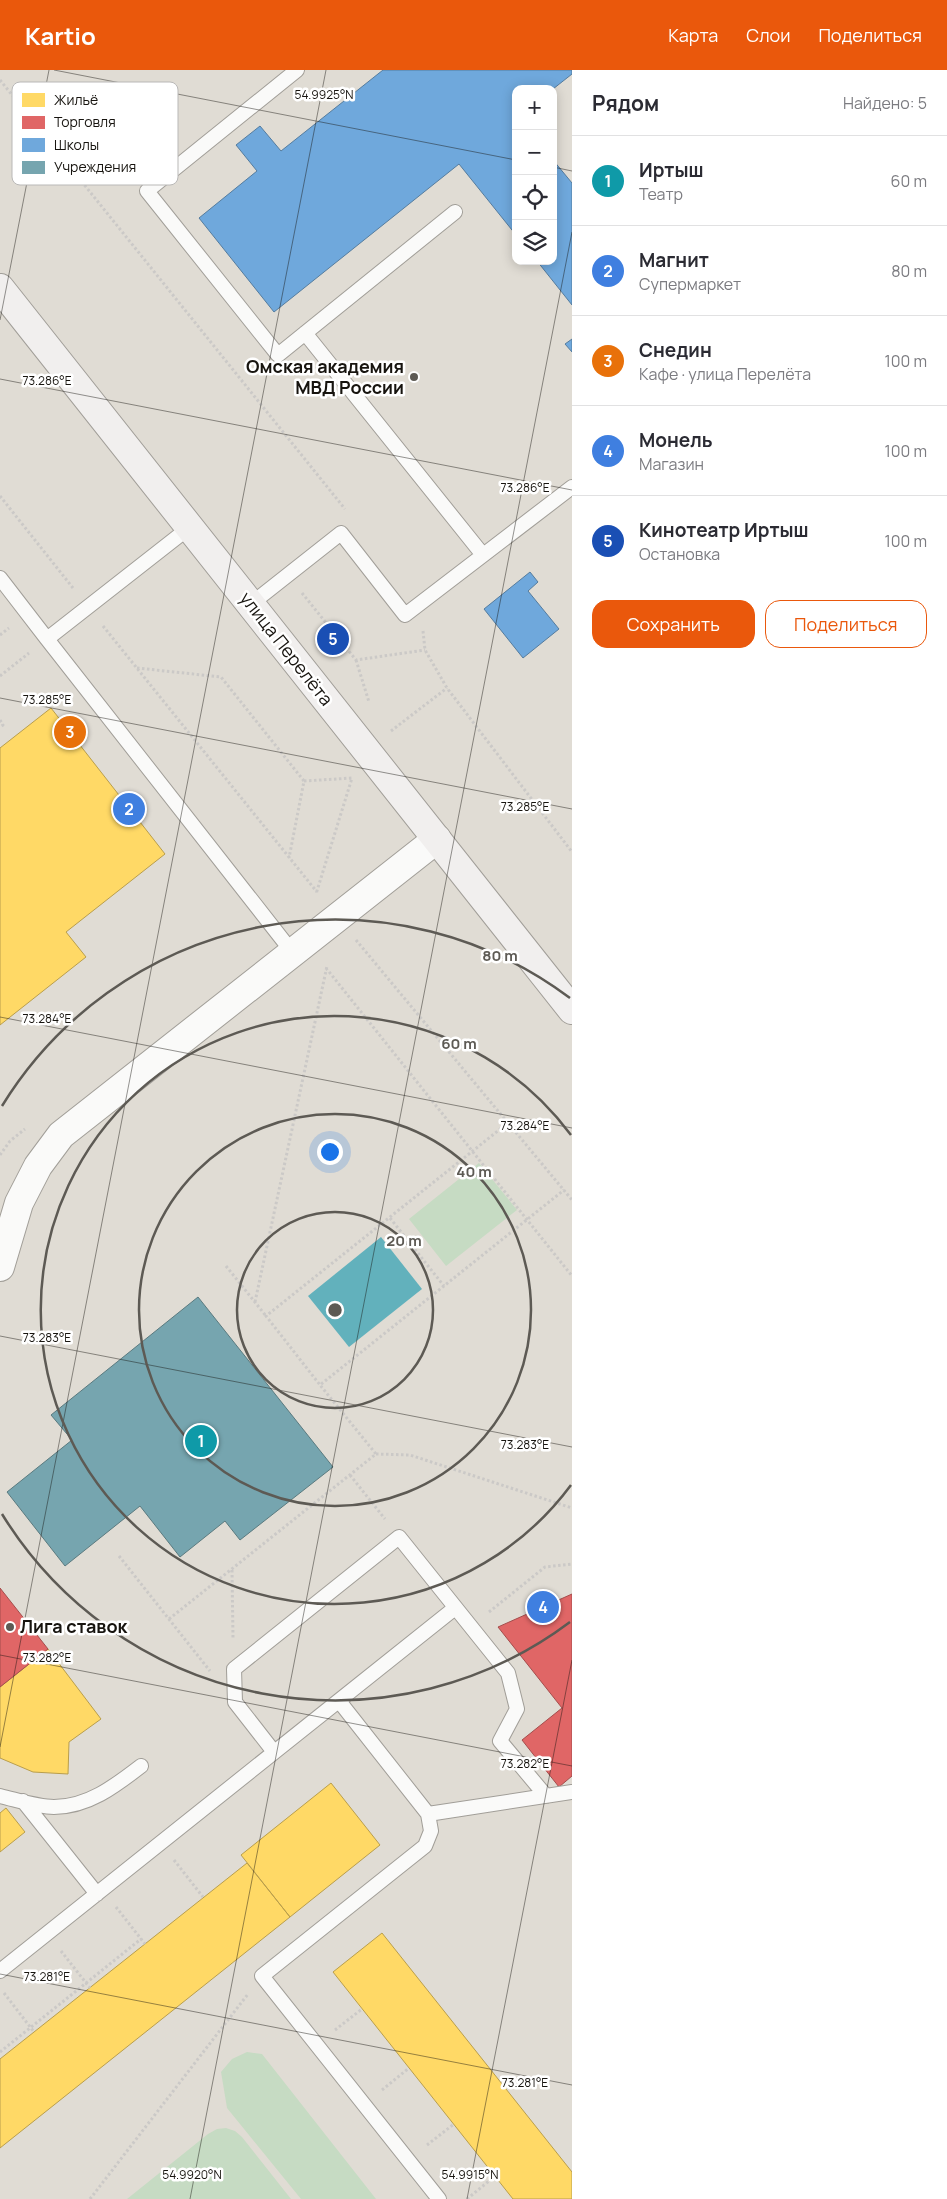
<!DOCTYPE html>
<html lang="ru">
<meta charset="utf-8">
<style>
:root{--surface:#fff;--page:#f2f2f3;--text:#2b2b33;--muted:#7c7c81;--line:#e1e1e2;--accent:#ea580c}
body{margin:0;font-family:Manrope,sans-serif;background:var(--page);color:var(--text)}
.controls{position:absolute;right:15px;top:15px;display:grid;overflow:hidden;border-radius:10px;box-shadow:0 2px 12px #0003}
.controls button{width:45px;height:45px;display:grid;place-items:center;padding:0;border:0;border-bottom:1px solid var(--line);background:var(--surface);color:var(--text);font:25px sans-serif}
.you{position:absolute;left:329px;top:1081px;width:18px;height:18px;margin:-12px;border:4px solid #fff;border-radius:50%;background:#1a73e8;box-shadow:0 0 0 8px #1a73e833}
.badge{display:grid;place-items:center;width:32px;height:32px;border-radius:50%;background:var(--accent);color:#fff;font-size:16px;font-weight:700}
.pin{position:absolute;translate:-50% -50%;border:2px solid #fff;box-shadow:0 1px 5px #0006}
.list{margin:0;padding:0;list-style:none}
h2{display:flex;justify-content:space-between;align-items:center;height:65px;margin:0;padding:0 20px;font-size:21px}
h2 small{font-size:16px;font-weight:400;color:var(--muted)}
.list li{display:grid;grid-template-columns:32px 1fr auto;gap:15px;align-items:center;box-sizing:border-box;height:90px;padding:0 20px;border-top:1px solid var(--line)}
.list b{display:block;font-size:19px;white-space:nowrap}
.list p{margin:0;font-size:16px;white-space:nowrap;color:var(--muted)}
.list em{font-size:16px;font-style:normal;color:var(--muted)}
.actions{display:flex;gap:10px;padding:15px 20px}
.actions a{flex:1;padding:11px 0;border:1px solid var(--accent);border-radius:15px;text-align:center;font-size:18px;color:var(--accent)}
.actions .main{background:var(--accent);color:#fff}
.icon{flex:none;width:28px;height:28px;fill:none;stroke:currentColor;stroke-width:2;stroke-linecap:round;stroke-linejoin:round}
.map{position:relative;flex:none;width:572px;height:2129px;overflow:hidden}
header{display:flex;align-items:center;gap:30px;box-sizing:border-box;height:70px;padding:0 25px;background:var(--accent);color:#fff}
header strong{font-size:24px}
nav{display:flex;gap:28px;margin-inline-start:auto;font-size:18px}
main{display:flex}
aside{flex:1;background:var(--surface)}
.map>svg:first-child{display:block}
</style>
<header>
<strong>Kartio</strong>
<nav><a>Карта</a><a>Слои</a><a>Поделиться</a></nav>
</header>
<main>
<div class="map">
<svg width="572" height="2129" viewBox="0 0 572 2129">
<rect width="100%" height="100%" fill="#e0dcd4"/>
<!-- green -->
<path fill="#c6dbc3" d="M479 1093 517 1140 446 1196 409 1149Z
M247 1982 262 1984 376 2129H301L227 2038 221 2002 232 1989Z
M226 2058 235 2061 242 2067 291 2129H127L208 2064 217 2059Z"/>
<!-- water -->
<path fill="#62b1bc" d="M381 1167 422 1219 349 1277 308 1226Z"/>
<!-- homes -->
<path fill="#ffd966" stroke="#b99e4c" d="M51 638 165 784 66 862 86 887 0 955V678Z
M48 1579 101 1649 69 1672 68 1704 33 1702 0 1688V1617Z
M331 1713 380 1775 290 1847 241 1785Z
M6 1738 25 1762 0 1782V1743Z
M247 1793 290 1847 0 2078V1989Z
M382 1863 572 2102V2129H513L333 1902Z"/>
<!-- shops -->
<path fill="#e06666" stroke="#a44d4c" d="M0 1518 48 1579 0 1617Z
M572 1524V1706L559 1717 522 1670 562 1638 498 1557Z"/>
<!-- schools -->
<path fill="#6fa8dc" stroke="#557c9e" d="M383 0H572V4L553 19H516V165L459 94 274 242 199 148 257 101 236 75 260 56 281 81Z
M553 90 572 113V235L537 191H553Z
M572 269V282L565 274Z
M530 502 538 512 528 521 559 559 523 588 484 539Z"/>
<!-- public -->
<path fill="#76a5af" stroke="#5a7a7f" d="M198 1227 333 1397 240 1470 225 1451 180 1487 140 1436 65 1496 7 1422 72 1370 51 1345Z"/>
<g fill="none" stroke-linecap="round" stroke-linejoin="round">
<!-- service casing -->
<g stroke="#a19e98" stroke-width="16">
<path id="service" d="M297 0 147 121 278 285 455 142
M305 263 483 485
M190 457 47 569 293 883
M0 508 47 569
M251 534 341 463 405 545 572 417
M339 1631 428 1744 431 1761 425 1776 262 1906 439 2129
M274 1682 235 1632 234 1599 399 1467 508 1603 517 1639 500 1671 546 1726
M0 1726C17 1730 37 1737 54 1737 88 1737 115 1716 141 1696
M23 1731 97 1824
M428 1744 572 1722
M0 1901 455 1538"/>
</g>
<!-- minor casing -->
<g stroke="#a19e98" stroke-width="30">
<path id="minor" d="M0 1197 19 1133 38 1096 61 1065 437 769"/>
</g>
<!-- secondary casing -->
<g stroke="#a19e98" stroke-width="30">
<path id="secondary" d="M0 218 572 940"/>
</g>
<!-- path -->
<path stroke="#cbc9c7" stroke-width="3" stroke-dasharray="2.5 2.5" stroke-linecap="butt" d="M0 10 345 439
M0 426 73 518
M302 523 356 590 425 580
M103 556 317 822
M423 561 425 580 447 618 572 782
M0 565 9 558
M356 590 369 632
M137 598 221 607 304 711 289 788
M0 606 29 583
M0 650 3 655 0 657
M391 661 447 618
M70 662 82 652
M304 711 352 708 316 824
M129 739 143 728
M356 870 572 1130
M326 898 572 1206
M509 1052 266 1246 320 1315 564 1120
M0 1085 10 1071 25 1059
M390 1148 444 1216
M226 1196 266 1246
M255 1232 327 896
M376 1384 410 1385 572 1438
M350 1405 385 1449
M119 1486 210 1601
M232 1500 233 1568
M489 1542 545 1497 572 1494
M169 1549 376 1384 320 1315
M174 1790 203 1827
M116 1837 145 1874
M61 1881 90 1918
M4 1923 34 1962
M335 1960 362 1939
M0 1982 141 1869
M382 2020 409 1998
M427 2075 454 2054
M90 2129 248 1924
M467 2129 495 2106"/>
<!-- service -->
<use href="#service" stroke="#fafaf9" stroke-width="14"/>
<!-- minor -->
<use href="#minor" stroke="#fafaf9" stroke-width="28"/>
<!-- secondary -->
<use href="#secondary" stroke="#f1efee" stroke-width="28"/>
</g>
<!-- ticks -->
<path fill="none" stroke="#17140f" stroke-width="1" stroke-opacity="0.45" d="M54 0 516 90M553 97 572 101M0 250 49 0M0 309 572 420M0 628 572 739M0 947 572 1058M0 1266 572 1377M0 1585 572 1696M0 1677 326 0M0 1904 572 2015M190 2129 572 162M467 2129 572 1590"/>
<!-- distance rings -->
<g fill="none" stroke="#5d5a54" stroke-width="2.5">
<circle cx="335" cy="1240" r="98"/>
<circle cx="335" cy="1240" r="196"/>
<path d="M571 1415A294 294 0 1 1 571 1065"/>
<path d="M570 1552A391 391 0 0 1 2 1444M2 1036A391 391 0 0 1 570 928"/>
</g>
<!-- markers -->
<g fill="#5d5a54" stroke="#fff" stroke-width="2">
<circle cx="414" cy="307" r="5"/>
<circle cx="10" cy="1557" r="5"/>
</g>
<g text-anchor="middle" stroke-width="5" stroke-linejoin="round" paint-order="stroke">
<!-- poi labels -->
<g font-size="18" font-weight="bold" fill="#17140f" stroke="#fff" text-anchor="end">
<text x="404" y="303">Омская академия<tspan x="404" dy="21">МВД России</tspan></text>
<text x="20" y="1563" text-anchor="start">Лига ставок</text>
</g>
<!-- street labels -->
<g font-size="18" fill="#17140f" stroke="#fff">
<text transform="translate(286 579) rotate(52)" y="6">улица Перелёта</text>
</g>
</g>
<!-- legend -->
<rect x="12" y="12" width="166" height="103" rx="8" fill="#fff" stroke="#b9b8b7" stroke-width="1"/>
<rect x="22" y="23" width="23" height="14" fill="#ffd966"/>
<rect x="22" y="46" width="23" height="13" fill="#e06666"/>
<rect x="22" y="68" width="23" height="14" fill="#6fa8dc"/>
<rect x="22" y="91" width="23" height="13" fill="#76a5af"/>
<g font-size="14" fill="#17140f">
<text x="54" y="35">Жильё</text>
<text x="54" y="57">Торговля</text>
<text x="54" y="80">Школы</text>
<text x="54" y="102">Учреждения</text>
</g>
<g font-size="12" text-anchor="middle" fill="#17140f" stroke="#fff" stroke-width="5" stroke-linejoin="round" paint-order="stroke">
<text x="324" y="29">54.9925°N</text>
<text x="47" y="315">73.286°E</text>
<text x="525" y="422">73.286°E</text>
<text x="47" y="634">73.285°E</text>
<text x="525" y="741">73.285°E</text>
<text x="47" y="953">73.284°E</text>
<text x="525" y="1060">73.284°E</text>
<text x="47" y="1272">73.283°E</text>
<text x="525" y="1379">73.283°E</text>
<text x="47" y="1592">73.282°E</text>
<text x="525" y="1698">73.282°E</text>
<text x="47" y="1911">73.281°E</text>
<text x="525" y="2017">73.281°E</text>
<text x="192" y="2109">54.9920°N</text>
<text x="470" y="2109">54.9915°N</text>
</g>
<circle cx="335" cy="1240" r="8" fill="#5d5a54" stroke="#fff" stroke-width="2.5"/>
<g font-size="15" text-anchor="middle" font-weight="bold" fill="#5d5a54" stroke="#fff" stroke-width="5" stroke-linejoin="round" paint-order="stroke">
<text x="500" y="891">80 m</text>
<text x="459" y="979">60 m</text>
<text x="474" y="1107">40 m</text>
<text x="404" y="1176">20 m</text>
</g>
</svg>
<div class="controls">
<button>+</button>
<button>−</button>
<button><svg class="icon" aria-label="locate" viewBox="0 0 24 24"><circle cx="12" cy="12" r="6"/><path d="M12 2v4M12 18v4M2 12h4M18 12h4"/></svg></button>
<button><svg class="icon" aria-label="layers" viewBox="0 0 24 24"><path d="M12 4l9 5-9 5-9-5zM3 14l9 5 9-5"/></svg></button>
</div>
<div class="you"></div>
<div class="pin badge" style="left:201px;top:1371px;background:#0f9aa8">1</div>
<div class="pin badge" style="left:129px;top:739px;background:#3f7fe0">2</div>
<div class="pin badge" style="left:70px;top:662px;background:#e8710a">3</div>
<div class="pin badge" style="left:543px;top:1537px;background:#3f7fe0">4</div>
<div class="pin badge" style="left:333px;top:569px;background:#1a4fb4">5</div>
</div>
<aside>
<h2>Рядом<small>Найдено: 5</small></h2>
<ul class="list">
<li><span class="badge" style="background:#0f9aa8">1</span><div><b>Иртыш</b><p>Театр</p></div><em>60 m</em></li>
<li><span class="badge" style="background:#3f7fe0">2</span><div><b>Магнит</b><p>Супермаркет</p></div><em>80 m</em></li>
<li><span class="badge" style="background:#e8710a">3</span><div><b>Снедин</b><p>Кафе · улица Перелёта</p></div><em>100 m</em></li>
<li><span class="badge" style="background:#3f7fe0">4</span><div><b>Монель</b><p>Магазин</p></div><em>100 m</em></li>
<li><span class="badge" style="background:#1a4fb4">5</span><div><b>Кинотеатр Иртыш</b><p>Остановка</p></div><em>100 m</em></li>
</ul>
<div class="actions"><a class="main">Сохранить</a><a>Поделиться</a></div>
</aside>
</main>
